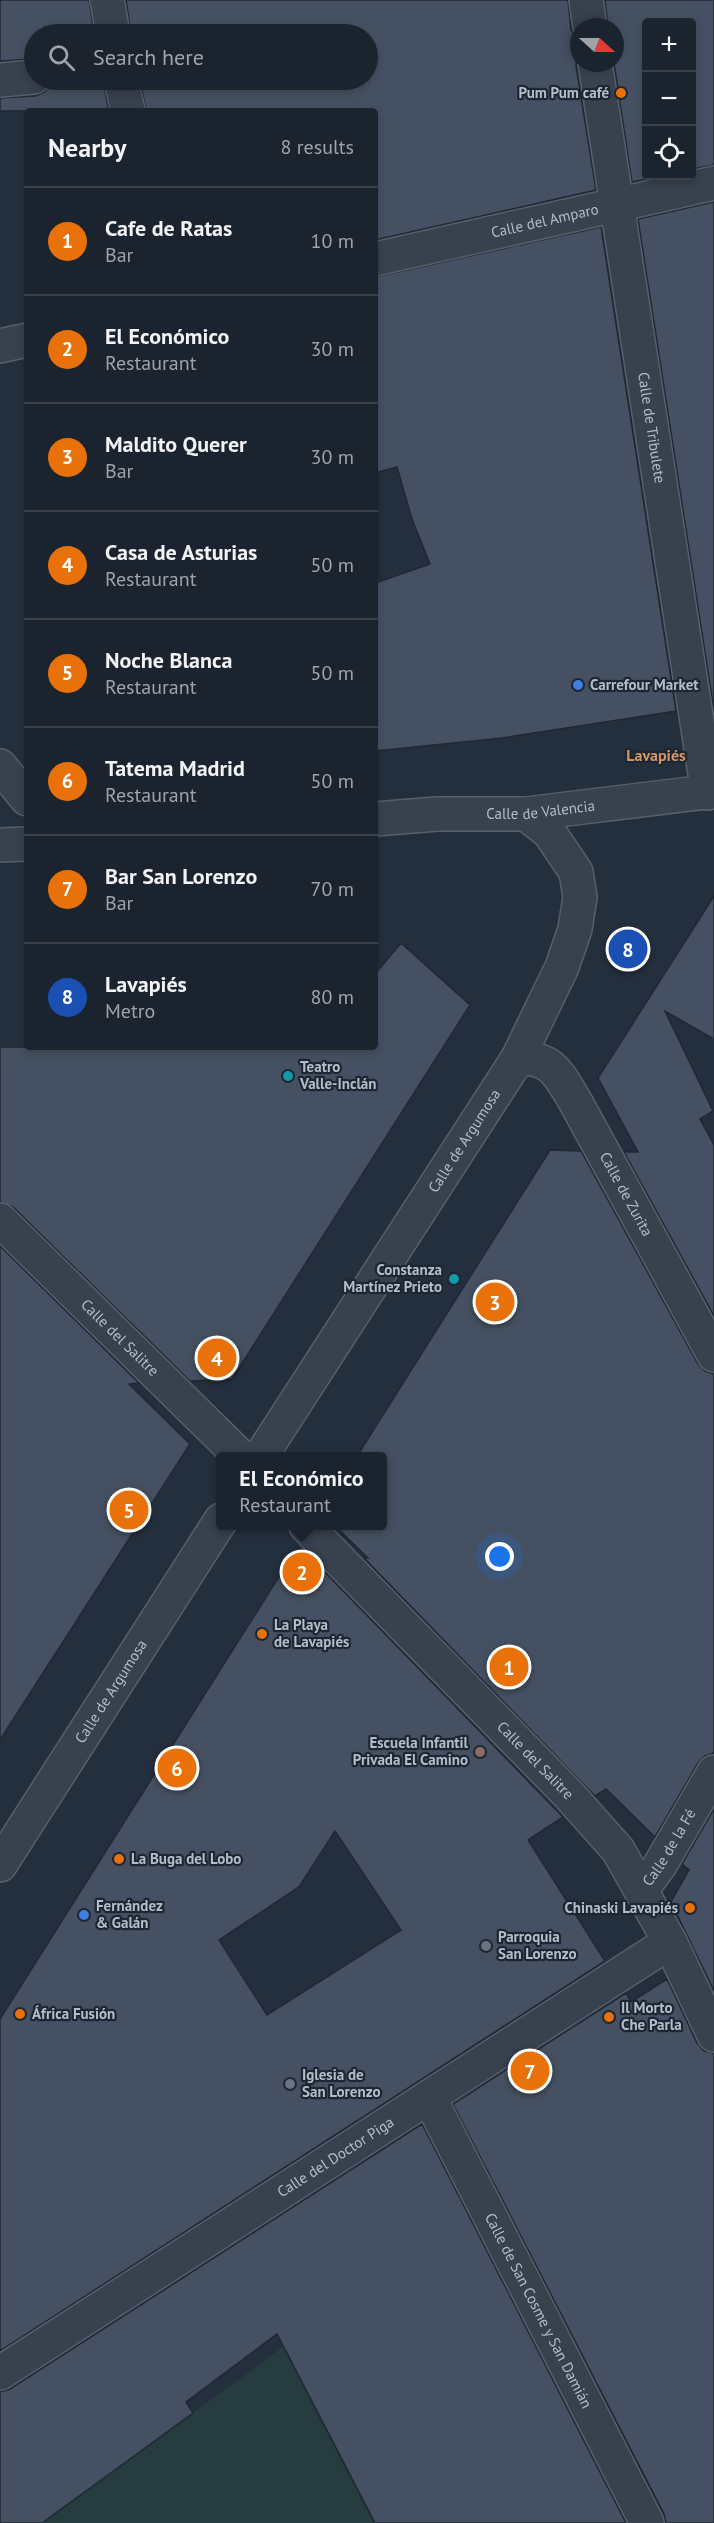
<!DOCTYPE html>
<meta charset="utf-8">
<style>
:root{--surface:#1b232e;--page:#242b36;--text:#f1f3f6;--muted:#a0a4aa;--line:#39404a;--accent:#b45309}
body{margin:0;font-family:"PT Sans",sans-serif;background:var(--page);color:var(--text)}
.controls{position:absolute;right:18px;top:18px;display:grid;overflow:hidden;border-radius:6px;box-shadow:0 3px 9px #0003}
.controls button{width:54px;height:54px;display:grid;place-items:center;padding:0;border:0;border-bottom:2px solid var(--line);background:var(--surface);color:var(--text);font:30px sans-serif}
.compass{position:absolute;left:570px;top:18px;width:54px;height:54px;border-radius:50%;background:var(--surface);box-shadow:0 3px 9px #0003;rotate:111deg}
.you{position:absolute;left:500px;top:1557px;width:21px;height:21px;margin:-15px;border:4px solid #fff;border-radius:50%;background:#1a73e8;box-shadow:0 0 0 9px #1a73e833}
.badge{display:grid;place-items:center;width:39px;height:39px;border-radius:50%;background:var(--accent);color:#fff;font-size:20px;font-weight:700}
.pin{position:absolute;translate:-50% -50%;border:3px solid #fff;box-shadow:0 2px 6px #0006}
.popup{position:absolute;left:216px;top:1452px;width:171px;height:78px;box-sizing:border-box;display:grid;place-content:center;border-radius:6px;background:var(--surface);filter:drop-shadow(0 2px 4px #0005);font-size:20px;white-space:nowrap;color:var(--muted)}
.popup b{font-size:22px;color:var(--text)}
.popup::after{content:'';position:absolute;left:50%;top:100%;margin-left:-12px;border:12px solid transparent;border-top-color:var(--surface)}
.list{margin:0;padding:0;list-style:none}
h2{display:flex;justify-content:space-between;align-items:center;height:78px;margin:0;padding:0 24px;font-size:26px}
h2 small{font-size:20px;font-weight:400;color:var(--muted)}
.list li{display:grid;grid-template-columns:39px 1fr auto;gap:18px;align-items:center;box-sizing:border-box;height:108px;padding:0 24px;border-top:2px solid var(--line)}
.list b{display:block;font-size:22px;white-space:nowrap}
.list p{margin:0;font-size:20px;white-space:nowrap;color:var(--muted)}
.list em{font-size:20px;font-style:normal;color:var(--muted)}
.icon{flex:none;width:33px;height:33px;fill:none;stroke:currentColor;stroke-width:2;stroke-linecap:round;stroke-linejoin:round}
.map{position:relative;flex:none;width:714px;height:2523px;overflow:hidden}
.search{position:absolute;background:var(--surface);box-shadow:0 3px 9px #0003;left:24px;top:24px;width:354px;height:66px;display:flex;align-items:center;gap:15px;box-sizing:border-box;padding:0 21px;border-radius:33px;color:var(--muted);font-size:22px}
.panel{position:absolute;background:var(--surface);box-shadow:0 3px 9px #0003;left:24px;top:108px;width:354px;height:942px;border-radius:6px}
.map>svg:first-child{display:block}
</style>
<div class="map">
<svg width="714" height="2523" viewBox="0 0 714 2523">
<rect width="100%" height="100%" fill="#242f3e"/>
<!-- green -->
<path fill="#263c3f" d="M283 2347 374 2523H42Z"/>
<!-- building -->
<path fill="#455162" stroke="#1f2835" stroke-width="1.5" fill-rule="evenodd" d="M0 0H89L94 34H34V59L0 61Z
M126 0H568L571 30 579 41 576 66 596 190 375 240V111H146L140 80H368V34H131Z
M605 0H714V165L692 169V22H646V176H662L632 182 614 63 615 27H608Z
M52 80H103L109 111H0V98L36 96 45 92Z
M714 202V704H713L638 219Z
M601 227 676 711 502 738 375 751V583L430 564 412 519 397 467 375 473V277Z
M714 896V1039L665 1011 713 1111 700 1119 714 1145V1316L624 1152H638L598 1078Z
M401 943 470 1005 232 1379 190 1381 13 1207 0 1202V1047H375V974Z
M550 1150 581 1151 698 1364 705 1371 714 1374V1753L705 1756 698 1763 655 1837 606 1789 595 1796 364 1558H368L335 1526H383V1456H357Z
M0 1246 139 1383 129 1384 190 1444 0 1740Z
M315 1562 563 1817 528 1840 605 1961 0 2351V2019L287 1564ZM335 1831 401 1930 267 2015 219 1940 299 1887Z
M714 1809V1991L671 1902 689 1870 682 1864Z
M667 1979 697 2043 704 2051 714 2053V2523H666L664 2514 453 2104 626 1993 631 2002Z
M422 2124 626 2523H375L277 2334 186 2402 193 2413 42 2523H0V2392L10 2389Z"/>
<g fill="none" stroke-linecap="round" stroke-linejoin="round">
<!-- minor casing -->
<g stroke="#565f6c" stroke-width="36">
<g id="minor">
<path d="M107 0 113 34"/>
<path d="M586 0 590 27"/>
<path id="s1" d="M595 63 708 793"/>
<path d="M0 80 34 77"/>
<path d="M121 80 128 111"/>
<path id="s2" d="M375 259 714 183"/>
<path d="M0 346 27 340"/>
<path d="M0 766 27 799"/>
<path id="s3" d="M375 819 437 814H526L714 791"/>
<path d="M0 845 27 844"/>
<path id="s4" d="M518 1058C553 1057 559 1075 575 1101L714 1355"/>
<path id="s5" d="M0 1220 240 1456"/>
<path id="s6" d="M261 1456 518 1058 562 967 575 929 580 897 576 872 549 832 526 814"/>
<path id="s7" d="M306 1526 570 1796 618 1850 670 1942 714 2035"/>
<path id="s8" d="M0 1865 221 1520"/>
<path id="s9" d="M641 1891 660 1865 714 1772"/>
<path id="s10" d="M429 2097 647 2523"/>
<path id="s11" d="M0 2373 670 1942"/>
</g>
</g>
<!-- minor -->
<use href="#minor" stroke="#38414e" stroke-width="33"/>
</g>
<!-- markers -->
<g fill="#e8710a" stroke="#1d2633" stroke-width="2">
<circle cx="621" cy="93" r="6"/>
<circle cx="262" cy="1634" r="6"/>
<circle cx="119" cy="1859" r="6"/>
<circle cx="690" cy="1908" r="6"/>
<circle cx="20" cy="2014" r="6"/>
<circle cx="609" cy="2017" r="6"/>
</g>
<g fill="#3f7fe0" stroke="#1d2633" stroke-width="2">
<circle cx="578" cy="685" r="6"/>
<circle cx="84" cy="1915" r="6"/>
</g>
<g fill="#0f9aa8" stroke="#1d2633" stroke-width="2">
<circle cx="288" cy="1076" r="6"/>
<circle cx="454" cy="1279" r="6"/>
</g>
<circle fill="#8d6e63" stroke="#1d2633" stroke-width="2" cx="480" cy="1752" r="6"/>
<g fill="#6b7280" stroke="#1d2633" stroke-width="2">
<circle cx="486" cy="1946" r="6"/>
<circle cx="290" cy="2084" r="6"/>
</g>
<g text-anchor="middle" stroke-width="4.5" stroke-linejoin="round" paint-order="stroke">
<!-- poi labels -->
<g font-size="15" font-weight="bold" fill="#b4bcc9" stroke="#1d2633" text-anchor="start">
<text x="609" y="98" text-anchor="end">Pum Pum café</text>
<text x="590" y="690">Carrefour Market</text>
<text x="300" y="1072">Teatro<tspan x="300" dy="17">Valle-Inclán</tspan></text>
<text x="442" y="1275" text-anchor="end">Constanza<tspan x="442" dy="17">Martínez Prieto</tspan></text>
<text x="274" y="1630">La Playa<tspan x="274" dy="17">de Lavapiés</tspan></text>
<text x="468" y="1748" text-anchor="end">Escuela Infantil<tspan x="468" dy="17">Privada El Camino</tspan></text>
<text x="131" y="1864">La Buga del Lobo</text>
<text x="96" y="1911">Fernández<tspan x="96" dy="17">&amp; Galán</tspan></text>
<text x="678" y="1913" text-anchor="end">Chinaski Lavapiés</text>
<text x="498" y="1942">Parroquia<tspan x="498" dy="17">San Lorenzo</tspan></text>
<text x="621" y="2013">Il Morto<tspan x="621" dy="17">Che Parla</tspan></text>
<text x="32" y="2019">África Fusión</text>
<text x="302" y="2080">Iglesia de<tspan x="302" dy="17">San Lorenzo</tspan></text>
</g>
<!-- street labels -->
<g font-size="15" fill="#b4bcc9" stroke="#1d2633">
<text dy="5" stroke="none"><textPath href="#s2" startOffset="174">Calle del Amparo</textPath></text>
<text dy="5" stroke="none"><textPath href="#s1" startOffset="369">Calle de Tribulete</textPath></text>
<text dy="5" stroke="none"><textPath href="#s3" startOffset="166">Calle de Valencia</textPath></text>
<text dy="5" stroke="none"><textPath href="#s6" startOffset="375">Calle de Argumosa</textPath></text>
<text dy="5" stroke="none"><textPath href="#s4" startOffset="183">Calle de Zurita</textPath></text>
<text dy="5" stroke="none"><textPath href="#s5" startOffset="168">Calle del Salitre</textPath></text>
<text dy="5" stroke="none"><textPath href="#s8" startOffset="206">Calle de Argumosa</textPath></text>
<text dy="5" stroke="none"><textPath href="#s7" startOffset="328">Calle del Salitre</textPath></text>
<text dy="5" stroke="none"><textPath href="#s9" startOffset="52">Calle de la Fé</textPath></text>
<text dy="5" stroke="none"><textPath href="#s11" startOffset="399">Calle del Doctor Piga</textPath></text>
<text dy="5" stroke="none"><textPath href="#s10" startOffset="240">Calle de San Cosme y San Damián</textPath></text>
</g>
<!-- neighbourhood labels -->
<g font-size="16" font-weight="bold" fill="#d59563" stroke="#1d2633">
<text x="656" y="761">Lavapiés</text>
</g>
</g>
</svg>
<div class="controls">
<button>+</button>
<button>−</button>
<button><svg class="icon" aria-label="locate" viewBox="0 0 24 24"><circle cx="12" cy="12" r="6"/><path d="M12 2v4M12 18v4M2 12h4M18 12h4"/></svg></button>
</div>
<svg class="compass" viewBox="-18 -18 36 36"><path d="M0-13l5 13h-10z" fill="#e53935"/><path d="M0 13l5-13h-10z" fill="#a0a4aa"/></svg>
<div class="you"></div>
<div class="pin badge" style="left:509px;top:1667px;background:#e8710a">1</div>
<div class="pin badge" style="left:302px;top:1572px;background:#e8710a">2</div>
<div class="popup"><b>El Económico</b>Restaurant</div>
<div class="pin badge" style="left:495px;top:1302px;background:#e8710a">3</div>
<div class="pin badge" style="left:217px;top:1358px;background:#e8710a">4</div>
<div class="pin badge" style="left:129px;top:1510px;background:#e8710a">5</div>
<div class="pin badge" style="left:177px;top:1768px;background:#e8710a">6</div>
<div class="pin badge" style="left:530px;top:2071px;background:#e8710a">7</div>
<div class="pin badge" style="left:628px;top:949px;background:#1a4fb4">8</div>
<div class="search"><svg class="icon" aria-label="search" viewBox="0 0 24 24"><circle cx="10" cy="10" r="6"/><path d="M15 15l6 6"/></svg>Search here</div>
<section class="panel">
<h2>Nearby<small>8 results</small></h2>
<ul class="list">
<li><span class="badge" style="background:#e8710a">1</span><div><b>Cafe de Ratas</b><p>Bar</p></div><em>10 m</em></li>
<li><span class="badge" style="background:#e8710a">2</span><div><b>El Económico</b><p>Restaurant</p></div><em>30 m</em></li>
<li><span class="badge" style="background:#e8710a">3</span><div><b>Maldito Querer</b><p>Bar</p></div><em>30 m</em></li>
<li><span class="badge" style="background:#e8710a">4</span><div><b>Casa de Asturias</b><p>Restaurant</p></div><em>50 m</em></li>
<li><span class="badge" style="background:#e8710a">5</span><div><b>Noche Blanca</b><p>Restaurant</p></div><em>50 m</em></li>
<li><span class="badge" style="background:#e8710a">6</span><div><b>Tatema Madrid</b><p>Restaurant</p></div><em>50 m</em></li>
<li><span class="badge" style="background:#e8710a">7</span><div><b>Bar San Lorenzo</b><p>Bar</p></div><em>70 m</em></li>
<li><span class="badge" style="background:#1a4fb4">8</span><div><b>Lavapiés</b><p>Metro</p></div><em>80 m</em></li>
</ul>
</section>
</div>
